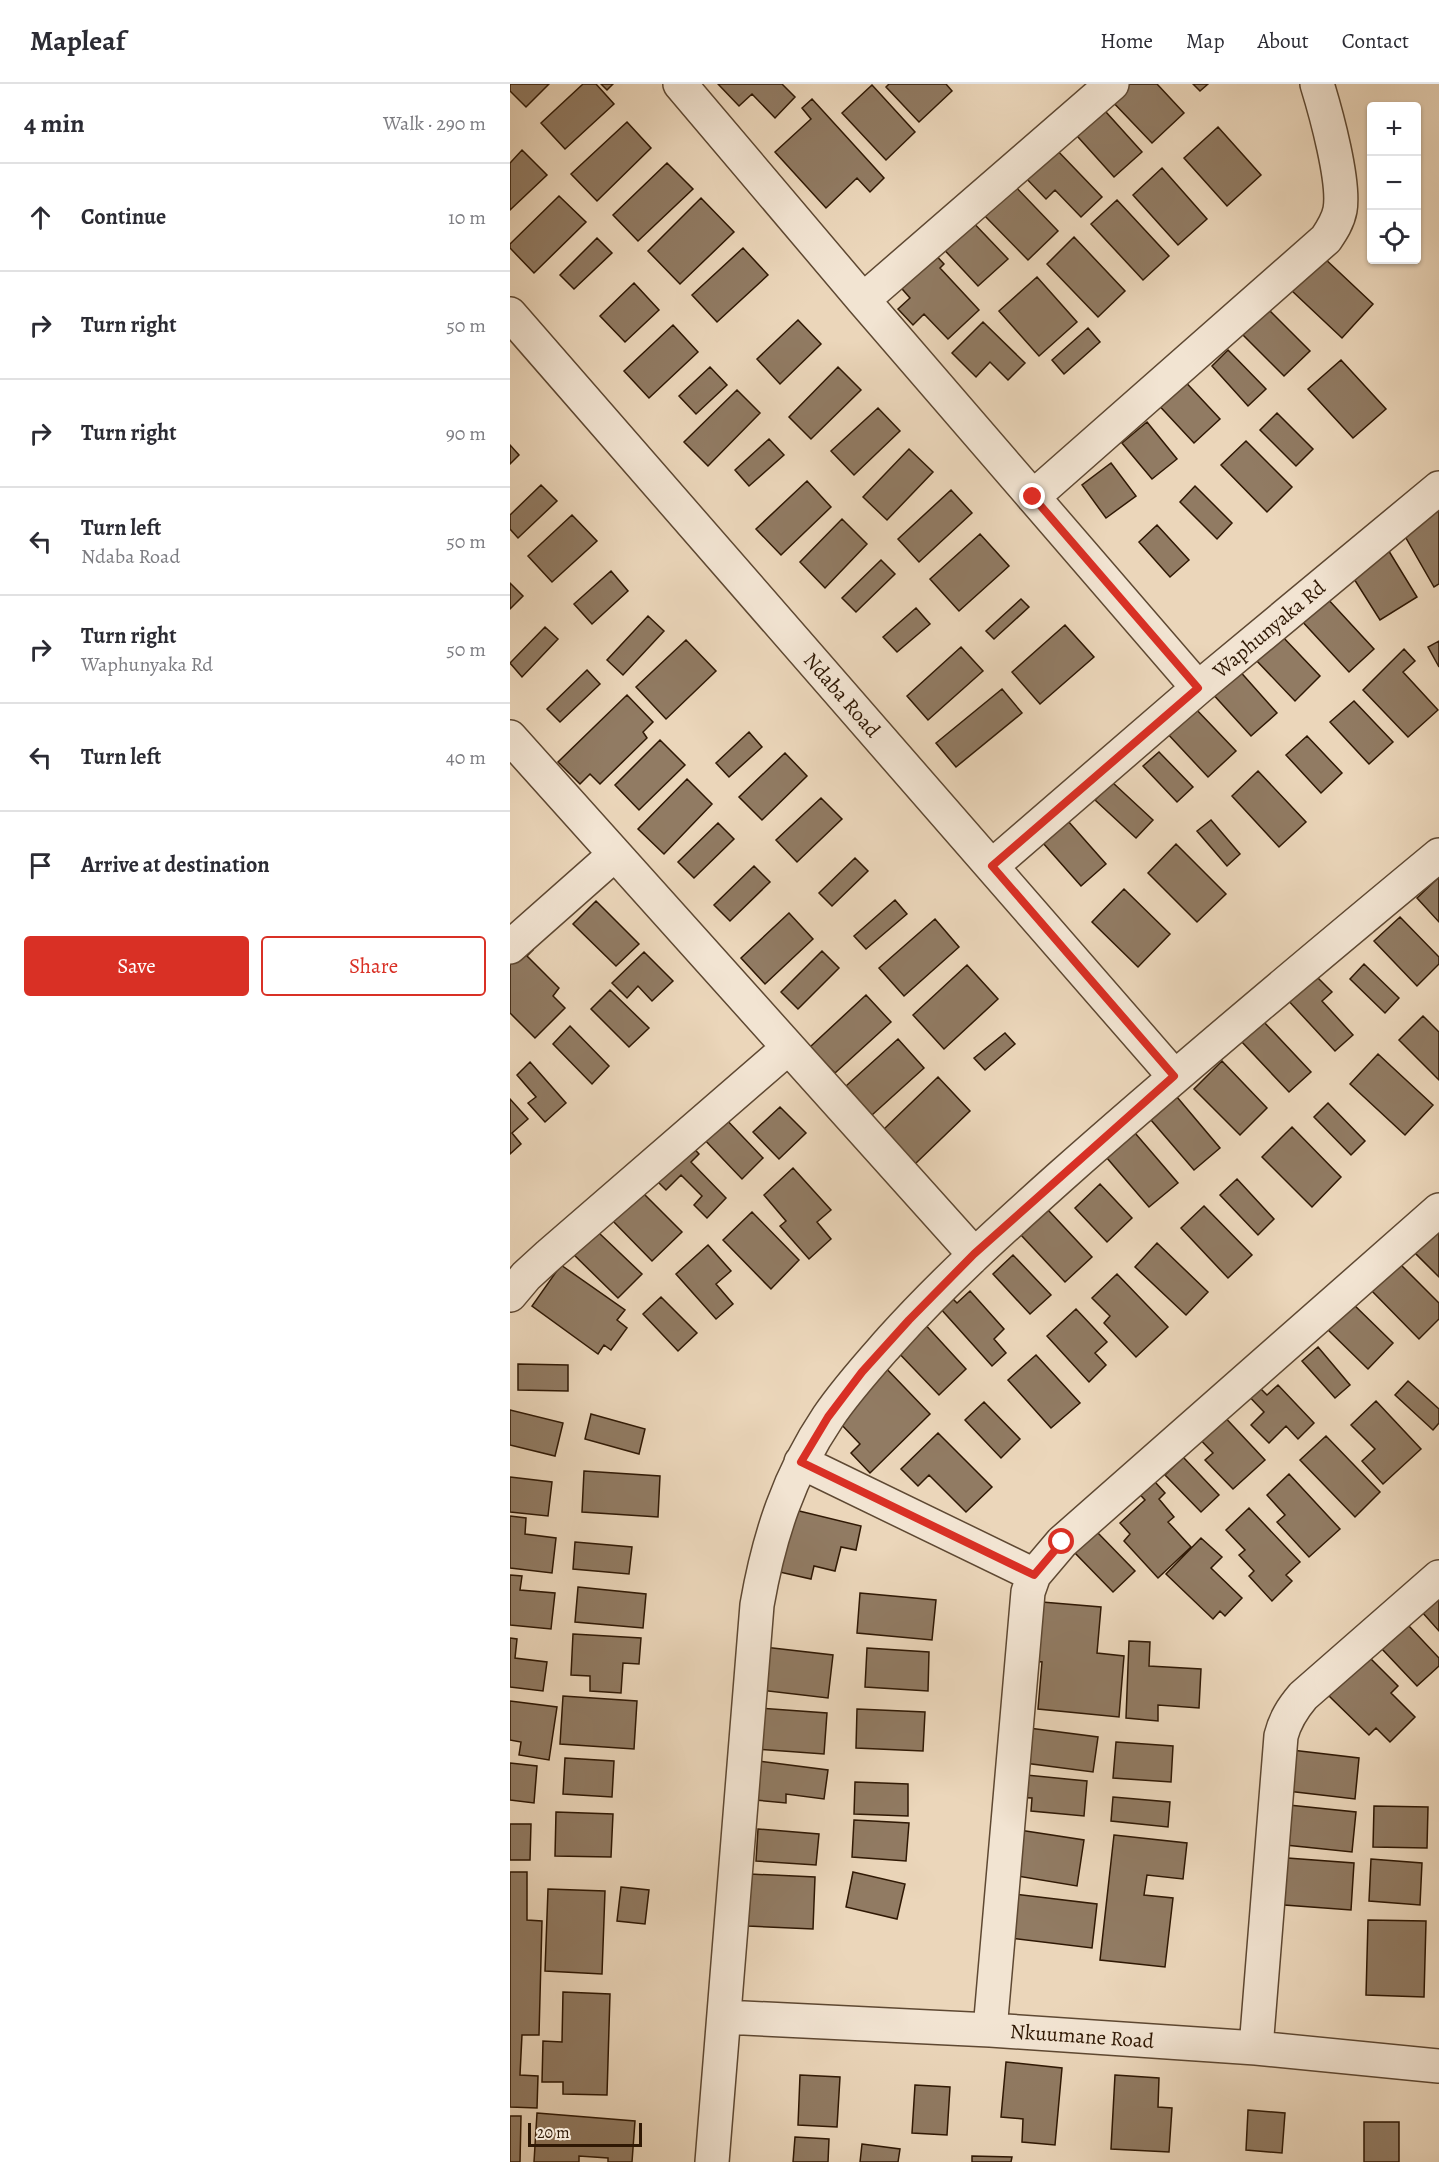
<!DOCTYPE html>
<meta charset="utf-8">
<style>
:root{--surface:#fff;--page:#f2f2f3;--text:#2b2b33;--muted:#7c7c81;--line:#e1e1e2;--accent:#d93025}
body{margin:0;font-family:Alegreya,serif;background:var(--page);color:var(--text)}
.controls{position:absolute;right:18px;top:18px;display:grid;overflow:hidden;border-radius:6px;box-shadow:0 2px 4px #0004}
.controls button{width:54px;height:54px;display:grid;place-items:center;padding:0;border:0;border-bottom:2px solid var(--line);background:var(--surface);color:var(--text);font:30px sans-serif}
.scale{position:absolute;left:18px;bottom:15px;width:114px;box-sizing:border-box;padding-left:6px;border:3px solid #2f1804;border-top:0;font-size:16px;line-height:21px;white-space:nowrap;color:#2f1804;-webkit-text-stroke:4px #f2e4d2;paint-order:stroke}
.stop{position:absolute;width:18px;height:18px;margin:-14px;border:4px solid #d93025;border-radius:50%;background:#fff}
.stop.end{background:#d93025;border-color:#fff;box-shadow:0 2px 6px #0008}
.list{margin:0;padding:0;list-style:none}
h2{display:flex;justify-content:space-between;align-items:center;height:78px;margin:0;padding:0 24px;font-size:26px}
h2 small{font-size:20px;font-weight:400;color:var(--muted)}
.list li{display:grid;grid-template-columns:39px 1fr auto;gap:18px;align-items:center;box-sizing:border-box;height:108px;padding:0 24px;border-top:2px solid var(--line)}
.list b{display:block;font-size:22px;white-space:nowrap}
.list p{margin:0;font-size:20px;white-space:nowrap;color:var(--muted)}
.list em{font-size:20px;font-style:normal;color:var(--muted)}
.actions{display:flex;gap:12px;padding:18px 24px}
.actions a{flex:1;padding:14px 0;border:2px solid var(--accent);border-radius:6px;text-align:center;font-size:21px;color:var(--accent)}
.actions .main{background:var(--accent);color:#fff}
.icon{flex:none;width:33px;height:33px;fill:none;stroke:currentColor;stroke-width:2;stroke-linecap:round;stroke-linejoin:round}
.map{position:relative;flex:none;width:929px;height:2078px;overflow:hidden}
header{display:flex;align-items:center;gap:36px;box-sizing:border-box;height:84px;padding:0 30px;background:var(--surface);border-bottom:2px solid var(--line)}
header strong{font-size:28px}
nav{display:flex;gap:33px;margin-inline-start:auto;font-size:21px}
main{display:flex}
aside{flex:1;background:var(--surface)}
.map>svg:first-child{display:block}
</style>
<header>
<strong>Mapleaf</strong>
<nav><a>Home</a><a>Map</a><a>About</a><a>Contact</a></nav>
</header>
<main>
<aside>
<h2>4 min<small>Walk · 290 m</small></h2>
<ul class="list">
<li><svg class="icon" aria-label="ahead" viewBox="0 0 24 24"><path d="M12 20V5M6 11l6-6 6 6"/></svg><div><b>Continue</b></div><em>10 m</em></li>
<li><svg class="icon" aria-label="right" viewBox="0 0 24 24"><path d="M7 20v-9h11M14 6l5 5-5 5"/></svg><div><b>Turn right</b></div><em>50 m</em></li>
<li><svg class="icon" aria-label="right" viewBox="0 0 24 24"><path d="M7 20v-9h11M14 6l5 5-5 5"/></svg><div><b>Turn right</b></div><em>90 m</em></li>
<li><svg class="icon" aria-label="left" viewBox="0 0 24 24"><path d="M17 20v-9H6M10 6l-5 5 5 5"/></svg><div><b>Turn left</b><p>Ndaba Road</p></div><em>50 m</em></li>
<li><svg class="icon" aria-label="right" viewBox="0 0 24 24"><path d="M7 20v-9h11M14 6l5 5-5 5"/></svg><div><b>Turn right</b><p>Waphunyaka Rd</p></div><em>50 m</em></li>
<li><svg class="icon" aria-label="left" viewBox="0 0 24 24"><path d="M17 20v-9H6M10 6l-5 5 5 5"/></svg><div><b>Turn left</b></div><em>40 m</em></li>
<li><svg class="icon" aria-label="arrive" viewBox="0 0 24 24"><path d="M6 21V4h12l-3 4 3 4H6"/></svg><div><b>Arrive at destination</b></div></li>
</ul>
<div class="actions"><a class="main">Save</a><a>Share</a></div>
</aside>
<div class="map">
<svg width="929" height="2078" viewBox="0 0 929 2078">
<rect width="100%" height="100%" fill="#ebd6ba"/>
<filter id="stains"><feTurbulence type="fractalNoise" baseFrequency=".00333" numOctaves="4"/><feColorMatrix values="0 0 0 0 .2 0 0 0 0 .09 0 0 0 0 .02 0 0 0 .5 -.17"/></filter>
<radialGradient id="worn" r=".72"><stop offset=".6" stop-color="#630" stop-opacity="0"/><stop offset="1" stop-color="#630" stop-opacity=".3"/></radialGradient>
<!-- building -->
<path fill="#917b63" stroke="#2f1804" stroke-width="1.5" d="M0 0H39L16 23 0 7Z
M73 0H86L104 20 55 65 31 39Z
M91 0H103L97 6Z
M208 0H272L285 13 265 34 242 10 229 22Z
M379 0H436L442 7 409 38 376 3Z
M614 0H647L674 29 642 59 599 14Z
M683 0H698L690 7Z
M362 1 405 48 376 76 332 29Z
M302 15 374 94 360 108 347 94 316 124 265 68 301 35 292 24Z
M587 18 632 68 604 93 559 43Z
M117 38 141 64 87 117 61 90Z
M708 43 751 91 717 122 674 74Z
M543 62 592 113 571 133 545 106 536 115 513 91Z
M12 66 37 91 0 126V79Z
M157 79 183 105 128 157 103 131Z
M652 84 697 135 668 161 623 111Z
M501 98 548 147 518 176 471 128Z
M49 112 76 138 24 189 0 164V160Z
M191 114 224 148 170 200 138 167Z
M607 116 659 172 633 196 581 140Z
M456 131 498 175 468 202 427 158Z
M564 153 615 207 588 233 537 180Z
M87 154 102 169 64 205 50 191Z
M233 164 258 191 207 238 182 211Z
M421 166 434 180 430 184 469 226 438 255 414 230 403 241 388 225 400 214 386 198Z
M812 172 863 220 832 254 781 206Z
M527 193 567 238 529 272 489 227Z
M124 199 149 226 115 258 90 232Z
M752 219 800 267 774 292 726 244Z
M288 236 311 260 270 300 247 275Z
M473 238 515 279 498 296 480 278 466 293 442 269Z
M163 241 188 268 139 314 114 287Z
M578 244 590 258 554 290 542 276Z
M718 266 756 305 738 322 702 282Z
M831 276 876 325 843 354 798 305Z
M200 283 217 301 186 330 169 312Z
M328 283 351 306 301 355 279 333Z
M669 291 710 335 684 359 643 315Z
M227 306 250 329 198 382 174 358Z
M368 324 390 347 344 391 321 367Z
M767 329 803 365 786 382 750 346Z
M637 338 667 375 642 395 612 359Z
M259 355 274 371 239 402 225 386Z
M736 357 782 403 757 428 711 381Z
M0 361 9 371 0 380Z
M399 365 423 388 377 436 353 413Z
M601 379 626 412 596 434 572 401Z
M297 397 321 423 271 471 246 445Z
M31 401 47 417 8 454 0 445V431Z
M685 402 722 439 707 455 670 418Z
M441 406 462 429 409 478 388 455Z
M929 426V500L924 503 892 447Z
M62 431 87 457 42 498 18 472Z
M332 435 357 460 315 504 290 478Z
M647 441 679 476 660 493 629 458Z
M470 450 499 482 449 527 420 495Z
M877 464 907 513 870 536 839 487Z
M371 476 385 490 346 528 332 514Z
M101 487 118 507 82 540 64 520Z
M0 499 13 512 0 525Z
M815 512 864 565 839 588 790 535Z
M511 515 519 523 484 555 476 547Z
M406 524 420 540 387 568 373 553Z
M138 532 154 547 113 591 97 576Z
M555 541 584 573 530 620 502 588Z
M35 543 48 555 12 593 0 579Z
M770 550 810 592 785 617 745 575Z
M176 556 206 587 156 635 126 603Z
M929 557V583L918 563Z
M451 563 473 587 418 636 397 612Z
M894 565 905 577 893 588 928 626 898 653 853 606Z
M727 584 767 629 741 652 701 608Z
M77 586 90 600 50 638 37 625Z
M492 605 512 629 446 683 426 659Z
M117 611 143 638 133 648 137 654 90 700 80 690 70 700 48 678Z
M844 617 883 658 859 680 820 638Z
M683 622 726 667 698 693 656 648Z
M239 648 252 663 219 693 206 679Z
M797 652 832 689 811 709 776 671Z
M150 656 175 681 129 726 105 701Z
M649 668 683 703 667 718 633 682Z
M275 669 297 692 252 736 229 713Z
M748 687 796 738 769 763 722 712Z
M177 695 202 720 154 770 128 745Z
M602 698 643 736 626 754 585 716Z
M311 714 332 735 287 778 266 756Z
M701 736 730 770 717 782 687 747Z
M558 737 596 780 571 802 533 759Z
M208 739 224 755 184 794 168 778Z
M666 760 716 810 687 838 638 789Z
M345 774 358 787 322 822 309 809Z
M244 782 260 798 220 837 204 821Z
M929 793V838L907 814Z
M614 805 660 850 628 883 582 838Z
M385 816 397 830 356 865 344 852Z
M86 817 129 860 106 882 63 840Z
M279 829 303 855 255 900 231 874Z
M890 833 929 873V880L907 902 864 857Z
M425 835 449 863 394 912 369 884Z
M13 855 23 866 17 872 49 904 43 912 55 924 25 954 0 929V868Z
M312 867 329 884 288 925 271 908Z
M134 868 163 897 142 917 128 902 117 914 102 899Z
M854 880 889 914 875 929 840 895Z
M457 881 488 915 434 965 403 931Z
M804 890 822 908 812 917 843 951 825 967 776 914Z
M100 906 139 944 119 963 81 925Z
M356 911 381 938 325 989 300 963Z
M913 932 929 948V996L889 956Z
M753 937 801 988 779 1008 731 957Z
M60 942 99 982 82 1000 43 960Z
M495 949 505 960 475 986 464 974Z
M388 955 414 984 362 1031 336 1002Z
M868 970 923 1021 895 1051 840 1000Z
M712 977 757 1024 730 1051 684 1005Z
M20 978 56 1019 35 1038 18 1019 26 1013 7 991Z
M428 993 460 1027 404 1081 372 1047Z
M667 1013 710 1064 684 1086 641 1036Z
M0 1015 18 1035 2 1049 11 1060 0 1070Z
M818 1019 855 1057 841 1071 804 1033Z
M270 1023 296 1049 269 1075 243 1048Z
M212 1031 253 1074 232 1095 191 1052Z
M782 1043 831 1093 802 1123 752 1073Z
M625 1049 668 1099 639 1123 597 1074Z
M176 1056 189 1070 181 1078 216 1114 197 1134 184 1121 192 1112 171 1091 156 1106 141 1091Z
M283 1084 321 1126 307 1138 321 1155 299 1175 270 1142 276 1137 254 1111Z
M727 1095 764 1135 748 1151 710 1111Z
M590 1100 622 1134 597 1158 565 1124Z
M128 1104 172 1148 142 1177 99 1133Z
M694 1122 742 1171 718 1194 671 1144Z
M538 1126 582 1173 555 1198 511 1151Z
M242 1128 289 1176 261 1205 213 1156Z
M929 1140V1193L897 1161Z
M89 1149 132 1190 108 1214 56 1163Z
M647 1159 698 1208 676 1231 625 1183Z
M198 1161 221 1187 206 1200 223 1220 206 1235 166 1190Z
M503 1171 541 1211 520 1230 483 1190Z
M883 1173 929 1219V1235L909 1255 856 1201Z
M51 1181 115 1226 107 1236 117 1244 101 1266 94 1261 88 1270 22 1222Z
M607 1190 658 1243 626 1273 594 1239 600 1232 582 1214Z
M460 1207 494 1245 484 1255 496 1269 482 1282 430 1224 442 1214 447 1219Z
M151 1213 187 1249 168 1267 133 1230Z
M839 1216 883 1259 858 1285 814 1242Z
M566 1225 597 1258 585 1269 596 1281 579 1298 537 1252Z
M411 1236 456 1285 429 1311 383 1263Z
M808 1263 840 1301 825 1314 792 1277Z
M526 1271 570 1319 541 1344 498 1296Z
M370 1278 420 1330 360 1389 341 1369 350 1360 327 1336Z
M8 1280 58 1281V1307L8 1306Z
M898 1297 929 1325V1339L923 1346 885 1311Z
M744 1298 757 1311 768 1301 804 1339 788 1355 776 1342 759 1359 741 1341 754 1328 734 1307Z
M866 1317 911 1365 873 1400 852 1377 865 1365 841 1341Z
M474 1318 510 1355 491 1374 455 1336Z
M0 1326 53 1339 45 1372 0 1361Z
M709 1327 755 1376 723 1405 695 1376 703 1369 684 1349Z
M81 1330 135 1345 129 1370 75 1355Z
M428 1349 482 1403 456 1428 419 1391 408 1402 391 1385Z
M816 1352 870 1408 845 1433 790 1376Z
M673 1373 709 1411 691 1428 655 1391Z
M74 1387 150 1392 148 1433 72 1428Z
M636 1388 655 1409 649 1415 664 1433 658 1438 681 1463 648 1494 614 1457 620 1450 610 1439 635 1416 622 1402Z
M779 1390 830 1445 799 1473 767 1438 775 1431 757 1411Z
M0 1393 42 1398 38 1432 0 1428Z
M739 1424 790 1478 776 1491 782 1497 762 1517 739 1492 744 1487 729 1471 735 1466 716 1446Z
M281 1425 351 1442 346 1466 331 1463 325 1487 304 1482 301 1495 265 1487Z
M0 1432 16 1434 15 1450 46 1454 42 1489 0 1484Z
M586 1447 625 1487 603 1508 564 1468Z
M691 1454 712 1473 701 1484 732 1514 715 1532 710 1527 703 1535 656 1490Z
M65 1458 122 1463 119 1490 63 1485Z
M0 1491 12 1492 10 1506 45 1509 41 1545 0 1541Z
M68 1503 136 1510 133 1544 65 1538Z
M350 1509 426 1516 422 1556 347 1549Z
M929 1513V1547L912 1528Z
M520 1517 591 1523 587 1569 614 1572 609 1633 528 1625 532 1578 515 1576Z
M898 1541 929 1574V1582L907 1602 872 1565Z
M63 1550 131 1554 129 1580 113 1579 111 1609 80 1607V1592L61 1591Z
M0 1554 7 1555 5 1574 37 1578 33 1607 0 1603Z
M619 1557 640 1558 639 1582 691 1585 689 1624 648 1621V1637L616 1634Z
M254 1563 323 1571 318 1614 249 1606Z
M357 1564 419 1568 418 1607 355 1603Z
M858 1572 888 1602 881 1609 905 1633 880 1658 866 1644 859 1651 818 1611Z
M53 1612 127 1617 124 1665 50 1660Z
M0 1617 47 1623 39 1676 9 1671 11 1658 0 1656Z
M248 1624 317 1629 314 1670 246 1665Z
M347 1625 415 1628 413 1667 346 1664Z
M511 1643 588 1653 583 1688 507 1678Z
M606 1658 663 1662 661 1698 603 1694Z
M773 1665 849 1674 845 1715 769 1706Z
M55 1674 104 1677 102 1713 53 1710Z
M249 1677 318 1686 314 1715 276 1710V1719L245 1716Z
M0 1679 27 1682 24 1719 0 1716Z
M505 1690 577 1697 574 1732 521 1727 522 1714 503 1713Z
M345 1698 398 1700V1732L344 1730Z
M603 1713 660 1718 658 1743 601 1737Z
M769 1720 846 1728 842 1768 766 1760Z
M864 1722 918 1723 917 1764 863 1763Z
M46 1728 103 1730 101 1773 45 1772Z
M344 1736 399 1739 396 1777 342 1773Z
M0 1740H21L20 1776H0Z
M248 1745 309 1750 306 1781 246 1777Z
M502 1745 574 1756 567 1802 495 1790Z
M604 1751 677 1759 673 1795 637 1791 634 1811 663 1814 655 1883 590 1876Z
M764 1773 844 1779 841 1826 761 1820Z
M861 1775 912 1779 910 1821 859 1817Z
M0 1788H17V1836L32 1837 29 1951H12L10 1991 28 1992 27 2024 0 2023Z
M343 1788 395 1800 387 1835 336 1823Z
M240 1790 305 1793 303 1845 238 1842Z
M111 1803 139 1806 135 1840 107 1837Z
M38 1805 95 1807 92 1890 35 1887Z
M496 1809 587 1820 582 1864 491 1853Z
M858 1836 916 1837 914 1913 856 1911Z
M53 1908 100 1910 97 2011 53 2010V1998H32L33 1957 52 1958Z
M496 1978 552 1984 545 2061 512 2058 513 2035 491 2033Z
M290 1991 330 1993 327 2043 288 2041Z
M605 1991 649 1994 648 2023 662 2024 659 2068 601 2065Z
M405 2001 440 2003 437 2051 402 2049Z
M738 2026 775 2029 772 2069 736 2066Z
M27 2029 125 2037 122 2078H98V2074L69 2072V2078H24Z
M0 2032H11L10 2078H0Z
M854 2038H889V2078H854Z
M285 2053 319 2055 318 2078H283Z
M352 2060 390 2065 388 2078H350Z
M462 2072 502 2073 501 2078H462Z"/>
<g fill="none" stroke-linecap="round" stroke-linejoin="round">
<!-- street casing -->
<g stroke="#5e4832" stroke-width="36">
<path id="street" d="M170 0 353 216 688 604
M353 216 602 0
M0 230 664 992
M523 413 816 155C822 146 828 137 830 126 835 98 816 29 807 0
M0 653 464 1170
M482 782 688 604 929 404
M0 863 104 771
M0 1211 16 1192 39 1171 278 964
M291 1378 524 1491
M214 1933 480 1946 746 1964 929 1982
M480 1946 518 1508 524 1491 552 1458 929 1126
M746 1964 771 1652C775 1636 782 1625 793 1612L929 1493
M202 2078 247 1521C259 1452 279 1391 318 1333 337 1305 359 1281 381 1256 433 1198 491 1146 549 1094 673 984 801 877 929 771"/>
</g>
<!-- street -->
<use href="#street" stroke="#f2e4d2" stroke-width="33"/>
</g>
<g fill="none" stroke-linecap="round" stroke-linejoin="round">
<!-- route -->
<path stroke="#d93025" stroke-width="8" d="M523 413 688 604 482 782 664 992 464 1170 399 1236 352 1288 318 1333 291 1378 524 1491 552 1458"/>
</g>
<g text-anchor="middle" stroke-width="4.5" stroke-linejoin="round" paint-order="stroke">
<!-- street labels -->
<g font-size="21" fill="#2f1804" stroke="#f2e4d2">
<text transform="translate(759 545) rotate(-40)" y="7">Waphunyaka Rd</text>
<text transform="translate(332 611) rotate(49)" y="7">Ndaba Road</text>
<text transform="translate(572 1952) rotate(4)" y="7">Nkuumane Road</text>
</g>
</g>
<rect width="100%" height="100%" filter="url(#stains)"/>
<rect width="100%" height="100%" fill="url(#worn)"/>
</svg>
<div class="controls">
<button>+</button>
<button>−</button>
<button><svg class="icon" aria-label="locate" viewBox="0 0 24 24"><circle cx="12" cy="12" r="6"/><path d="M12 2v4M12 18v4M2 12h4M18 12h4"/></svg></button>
</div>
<div class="scale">20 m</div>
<div class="stop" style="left:552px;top:1458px"></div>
<div class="stop end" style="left:523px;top:413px"></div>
</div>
</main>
